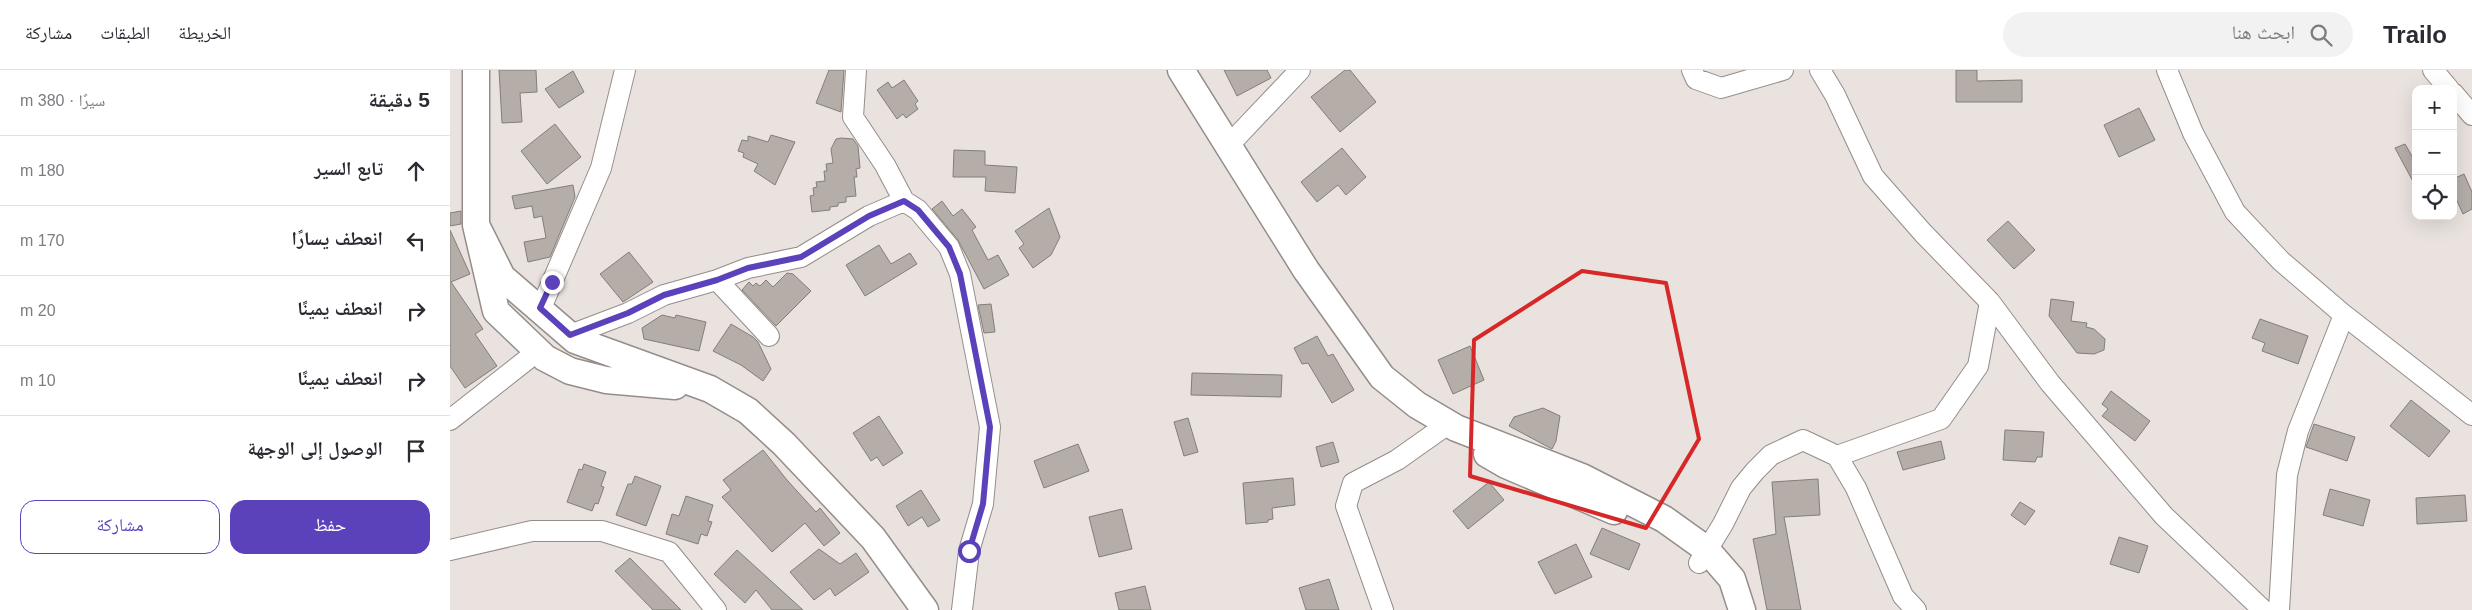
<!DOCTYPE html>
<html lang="ar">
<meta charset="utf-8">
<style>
:root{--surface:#fff;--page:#f2f2f3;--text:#2b2b33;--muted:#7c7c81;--line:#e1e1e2;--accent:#5b42ba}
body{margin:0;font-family:Helvetica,"Noto Naskh Arabic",sans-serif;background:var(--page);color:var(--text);direction:rtl}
.controls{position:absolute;right:15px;top:15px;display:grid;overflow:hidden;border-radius:10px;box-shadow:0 5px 20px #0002}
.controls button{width:45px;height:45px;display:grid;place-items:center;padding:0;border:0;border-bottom:1px solid var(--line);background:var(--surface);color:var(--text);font:25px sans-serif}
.stop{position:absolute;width:15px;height:15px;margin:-11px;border:4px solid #5b42ba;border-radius:50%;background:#fff}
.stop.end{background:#5b42ba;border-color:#fff;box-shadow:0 1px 5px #0008}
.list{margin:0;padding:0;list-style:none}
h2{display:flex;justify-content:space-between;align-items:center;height:65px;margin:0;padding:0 20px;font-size:21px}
h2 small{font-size:16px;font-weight:400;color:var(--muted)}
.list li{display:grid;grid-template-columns:32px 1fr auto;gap:15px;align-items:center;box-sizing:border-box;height:70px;padding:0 20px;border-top:1px solid var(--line)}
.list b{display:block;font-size:19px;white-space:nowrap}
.list em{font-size:16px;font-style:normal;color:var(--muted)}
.actions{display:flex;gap:10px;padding:15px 20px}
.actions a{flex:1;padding:11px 0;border:1px solid var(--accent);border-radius:15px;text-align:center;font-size:18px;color:var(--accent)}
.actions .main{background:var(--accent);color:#fff}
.icon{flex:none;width:28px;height:28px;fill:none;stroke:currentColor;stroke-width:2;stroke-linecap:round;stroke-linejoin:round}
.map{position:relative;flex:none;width:2022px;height:540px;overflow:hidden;direction:ltr}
header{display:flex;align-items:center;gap:30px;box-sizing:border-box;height:70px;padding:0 25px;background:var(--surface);border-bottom:1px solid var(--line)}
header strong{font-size:24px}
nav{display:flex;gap:28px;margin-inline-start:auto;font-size:18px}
.search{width:350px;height:45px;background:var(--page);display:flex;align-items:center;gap:12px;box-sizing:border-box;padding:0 18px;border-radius:28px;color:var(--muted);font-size:19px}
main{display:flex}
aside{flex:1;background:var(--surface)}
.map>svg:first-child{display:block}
</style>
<header>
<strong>Trailo</strong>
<div class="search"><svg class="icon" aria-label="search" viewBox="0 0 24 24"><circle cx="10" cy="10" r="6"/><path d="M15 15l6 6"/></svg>ابحث هنا</div>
<nav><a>الخريطة</a><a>الطبقات</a><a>مشاركة</a></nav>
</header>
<main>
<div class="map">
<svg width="2022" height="540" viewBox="0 0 2022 540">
<rect width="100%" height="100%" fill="#e9e2de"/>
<!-- building -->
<path fill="#b4ada8" stroke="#847e79" d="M49 0H86L87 22 70 23 72 52 52 53Z
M379 0H394L391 42 366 33Z
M774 0H817L821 8 787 26Z
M895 0H900L926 32 890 62 861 27Z
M1506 0H1527V11L1572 10V32H1506Z
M123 1 134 22 109 38 95 19Z
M454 10 468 31 465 34 468 39 456 48 453 44 447 49 427 20 438 12 442 18Z
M1689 38 1705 70 1669 87 1654 55Z
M105 54 131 87 97 114 71 81Z
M321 65 345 72 325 115 304 101 308 94 293 87 294 83 288 81 292 70 298 71V66L318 72Z
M391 68 403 69 408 76 410 98 406 99 407 107H404L406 126 396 127V132L388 133V136L380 137V140L362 142 360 126 364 125 363 118 367 117 366 112 375 111 374 101H377L376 94 383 93 381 79 386 69Z
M1955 74 1966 93V117L1945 78Z
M892 78 916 107 896 125 888 115 867 132 851 112Z
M504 80 535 81V95L567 97 565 123 535 121 536 107H503Z
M2014 104 2022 122V139L2013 144 2003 122V109Z
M123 115 125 127 100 187 78 192 74 172 96 168 92 146 84 148 82 136 65 139 62 126Z
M492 131 503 146 512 139 526 157 522 160 538 190 548 185 559 205 534 219 508 170 482 139Z
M599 138 610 167 601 185 583 198 569 178 574 174 565 161Z
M11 141V154L0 156V143Z
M1558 151 1585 180 1564 199 1537 170Z
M0 160 20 204 1 212 33 259 25 264 47 296 15 318 0 296Z
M429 175 441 194 460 183 467 194 415 226 396 195Z
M179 182 203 212 173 232 150 204Z
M337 203 343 204 361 221 326 256 292 220 299 212 303 216 306 213 310 216 316 210 323 217Z
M1601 229 1624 232 1621 251 1637 253 1636 257 1644 259 1655 269 1654 280 1644 284 1627 283 1599 246Z
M541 234 545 262 534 263 528 235Z
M212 245 225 248 226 245 256 252 249 281 194 269 192 258Z
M1810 249 1858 266 1848 294 1812 281 1815 273 1802 268Z
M281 254 303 267 308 272 321 299 313 311 291 295 263 281Z
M867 266 878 286 883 284 904 320 882 333 858 293 852 294 844 278Z
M1020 276 1034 310 1003 324 988 290Z
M742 303 832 305 831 327 741 325Z
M1661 321 1700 351 1685 371 1652 346 1658 339 1652 334Z
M1961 330 2000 361 1979 387 1940 356Z
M1093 338 1110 346 1106 371 1102 379 1059 356 1064 347Z
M429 346 453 383 433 396 427 387 421 391 403 363Z
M738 348 748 382 734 386 724 352Z
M1864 354 1905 367 1897 391 1856 377Z
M1555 360 1594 362 1592 387H1587L1585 392 1553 390Z
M1491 371 1495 389 1453 400 1447 382Z
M883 372 889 392 871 397 866 377Z
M628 374 639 401 594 418 584 391Z
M313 380 337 410 366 442 370 438 390 463 374 476 355 453 322 482 272 427 281 420 273 410Z
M134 394 156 402 151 416 154 417 148 434 145 433 142 441 117 432 129 399 132 400Z
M185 406 211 416 196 456 166 445 178 414H182Z
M843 408 845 435 822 438 823 449 818 450V452L796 454 793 413Z
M1368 409 1370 445 1334 447 1351 540H1317L1303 469 1326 464 1322 412Z
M1039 412 1054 430 1018 459 1003 441Z
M1880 419 1920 430 1913 456 1873 445Z
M471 420 490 450 478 457 472 447 458 456 446 436Z
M2015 425 2017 451 1967 454 1966 428Z
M236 426 263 435 258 451 262 452 257 466 251 464 248 474 216 464 222 444 229 446Z
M1570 432 1585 441 1575 455 1561 445Z
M672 439 682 479 649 487 639 447Z
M1152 458 1190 474 1179 500 1140 484Z
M1669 467 1698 476 1689 503 1660 494Z
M1126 474 1142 507 1105 524 1088 492Z
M369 479 390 494 406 483 419 502 385 526 380 518 364 530 340 502Z
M287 480 353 540H322L306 520 295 533 264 504Z
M180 488 231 540H203L165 501Z
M879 509 889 540H856L849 518Z
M695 516 701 540H669L665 523Z"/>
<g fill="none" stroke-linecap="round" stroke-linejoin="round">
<!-- minor casing -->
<g stroke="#948d89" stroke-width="22">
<path id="minor" d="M406 0 403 47 435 95 454 131 468 140 499 177 510 204 540 357 533 434 519 481 512 540
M1242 0 1246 9 1271 18 1333 0
M1370 0 1385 25 1423 106 1473 163 1540 232
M1717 0 1743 63 1785 142 1831 191 1894 245
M1983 0 1999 19
M2003 23 2022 45
M778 76 850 0
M267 210 319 266
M91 238 151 98 175 0
M120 265 178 243 214 225 267 210 298 198 351 187 419 146 454 131
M0 350 88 281
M1387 386 1491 349 1528 296 1540 232 1600 313 1714 446 1813 540
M0 480 82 461H152L219 482 266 540
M1249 493 1273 454 1291 418 1305 401 1321 385 1353 370 1387 386 1406 418 1453 526 1466 540
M933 540 896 436 903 413 947 390 998 354
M1829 540 1837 405 1848 361 1894 245 2022 345"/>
</g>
<!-- major casing -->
<g stroke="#948d89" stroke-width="29">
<path id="major" d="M26 0V155L46 241 95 288 120 301 156 310 225 316
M731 0 856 200 932 307 967 335 1006 358 1132 407 1214 449 1256 479 1282 509 1292 540
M26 155 52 207 125 270 260 319 298 341 334 374 423 468 475 540
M1037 384 1056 395 1164 441"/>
</g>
<!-- minor -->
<use href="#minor" stroke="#fff" stroke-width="20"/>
<!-- major -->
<use href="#major" stroke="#fff" stroke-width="26"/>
</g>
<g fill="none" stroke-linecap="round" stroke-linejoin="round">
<!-- route -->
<path stroke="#5b42ba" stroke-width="6" d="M102 212 90 238 120 265 178 243 214 225 267 210 298 198 351 187 419 146 454 131 468 140 499 177 510 204 540 357 533 434 519 481"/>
</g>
<!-- marked area -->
<path fill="none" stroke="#d62828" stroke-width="4" stroke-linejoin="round" d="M1132 201 1216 213 1249 369 1196 458 1020 406 1024 270Z"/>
</svg>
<div class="controls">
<button>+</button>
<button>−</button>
<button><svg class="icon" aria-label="locate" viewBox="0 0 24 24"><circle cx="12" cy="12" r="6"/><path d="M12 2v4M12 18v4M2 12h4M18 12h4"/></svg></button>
</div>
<div class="stop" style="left:519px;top:481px"></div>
<div class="stop end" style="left:102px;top:212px"></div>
</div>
<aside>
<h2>5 دقيقة<small>سيرًا · 380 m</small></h2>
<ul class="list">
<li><svg class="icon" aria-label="ahead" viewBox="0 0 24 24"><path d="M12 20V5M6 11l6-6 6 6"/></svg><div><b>تابع السير</b></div><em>180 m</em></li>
<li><svg class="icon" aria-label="left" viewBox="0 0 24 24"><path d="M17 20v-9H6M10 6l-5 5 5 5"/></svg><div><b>انعطف يسارًا</b></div><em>170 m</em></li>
<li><svg class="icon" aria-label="right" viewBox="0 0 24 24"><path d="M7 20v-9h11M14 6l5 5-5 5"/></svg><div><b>انعطف يمينًا</b></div><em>20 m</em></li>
<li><svg class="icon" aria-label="right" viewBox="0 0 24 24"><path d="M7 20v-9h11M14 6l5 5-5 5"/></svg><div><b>انعطف يمينًا</b></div><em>10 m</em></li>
<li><svg class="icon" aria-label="arrive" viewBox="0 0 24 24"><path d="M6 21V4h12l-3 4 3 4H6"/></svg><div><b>الوصول إلى الوجهة</b></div></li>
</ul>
<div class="actions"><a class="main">حفظ</a><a>مشاركة</a></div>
</aside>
</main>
